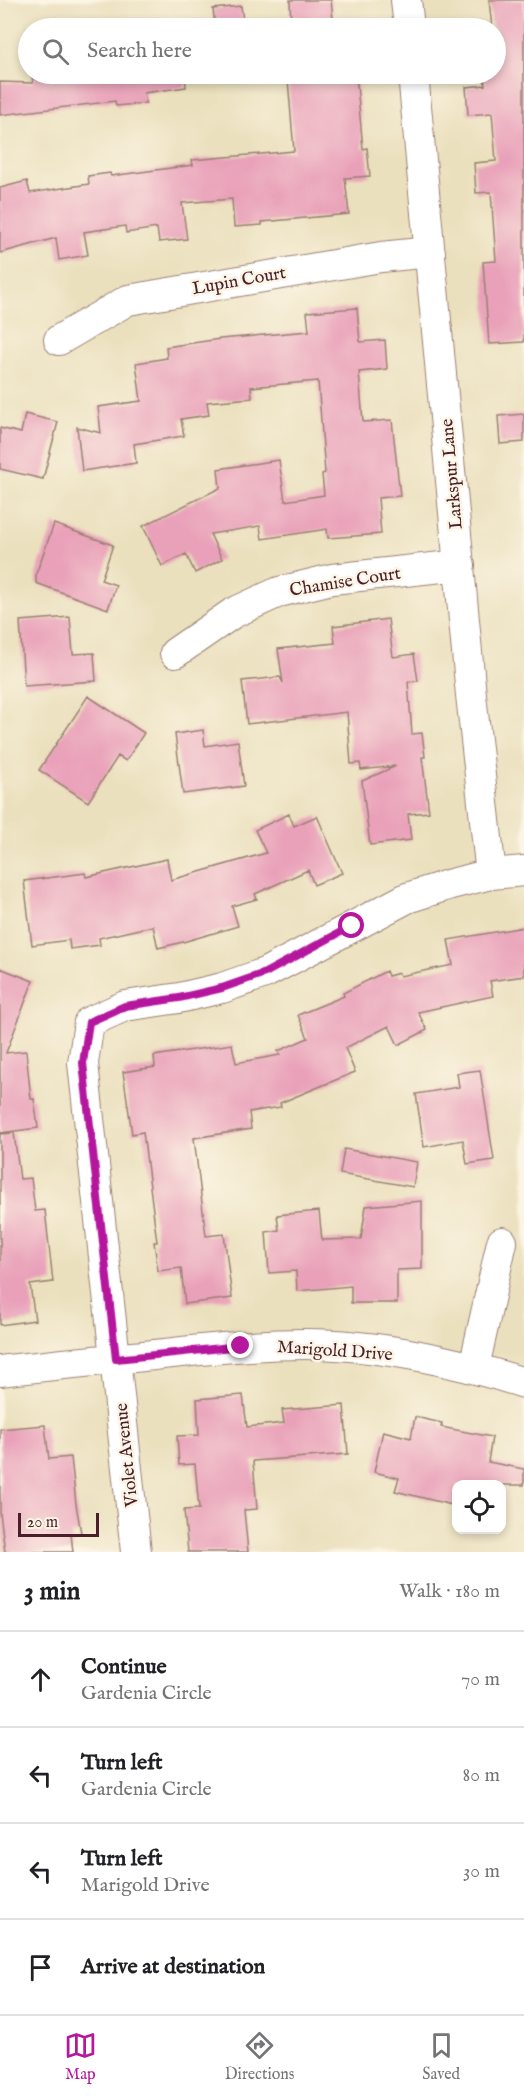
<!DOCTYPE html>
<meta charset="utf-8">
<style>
:root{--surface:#fff;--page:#f2f2f2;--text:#202124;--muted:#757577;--line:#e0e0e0;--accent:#b5179e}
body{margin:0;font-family:"IM FELL English",serif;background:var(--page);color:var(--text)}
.controls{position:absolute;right:18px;bottom:18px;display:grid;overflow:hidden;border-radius:12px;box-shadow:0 3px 9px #0003}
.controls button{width:54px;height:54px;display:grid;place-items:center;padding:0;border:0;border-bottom:2px solid var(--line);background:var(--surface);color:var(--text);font:30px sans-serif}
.scale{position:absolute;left:18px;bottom:15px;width:81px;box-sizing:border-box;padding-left:6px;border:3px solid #4a1f2b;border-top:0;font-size:16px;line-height:21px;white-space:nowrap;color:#4a1f2b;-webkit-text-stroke:4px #fcf5e5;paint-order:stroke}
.stop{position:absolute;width:18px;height:18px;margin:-14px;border:4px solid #b5179e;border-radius:50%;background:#fff}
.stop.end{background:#b5179e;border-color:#fff;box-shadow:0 2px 6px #0008}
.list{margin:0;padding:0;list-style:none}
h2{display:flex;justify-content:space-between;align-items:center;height:78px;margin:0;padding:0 24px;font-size:26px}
h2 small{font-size:20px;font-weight:400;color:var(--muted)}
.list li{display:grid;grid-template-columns:39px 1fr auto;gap:18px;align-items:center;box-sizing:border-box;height:96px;padding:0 24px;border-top:2px solid var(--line)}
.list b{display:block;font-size:22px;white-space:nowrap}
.list p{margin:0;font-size:20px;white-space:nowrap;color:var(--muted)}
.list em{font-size:20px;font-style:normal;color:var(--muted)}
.icon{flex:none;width:33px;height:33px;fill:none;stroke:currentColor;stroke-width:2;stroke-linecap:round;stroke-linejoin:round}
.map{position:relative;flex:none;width:524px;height:1552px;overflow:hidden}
.search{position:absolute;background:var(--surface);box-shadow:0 3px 9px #0003;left:18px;right:18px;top:18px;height:66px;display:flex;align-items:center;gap:15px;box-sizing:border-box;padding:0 21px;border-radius:33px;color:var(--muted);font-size:22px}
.sheet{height:462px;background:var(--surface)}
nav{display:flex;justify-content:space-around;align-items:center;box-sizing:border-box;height:84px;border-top:2px solid var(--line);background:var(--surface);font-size:16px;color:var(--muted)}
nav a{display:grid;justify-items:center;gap:3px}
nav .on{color:var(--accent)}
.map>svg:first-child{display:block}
</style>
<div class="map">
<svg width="524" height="1552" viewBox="0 0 524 1552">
<rect width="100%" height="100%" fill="#fcf5e5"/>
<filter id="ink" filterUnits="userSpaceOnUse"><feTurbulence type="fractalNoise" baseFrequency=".0167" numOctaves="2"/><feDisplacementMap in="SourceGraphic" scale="12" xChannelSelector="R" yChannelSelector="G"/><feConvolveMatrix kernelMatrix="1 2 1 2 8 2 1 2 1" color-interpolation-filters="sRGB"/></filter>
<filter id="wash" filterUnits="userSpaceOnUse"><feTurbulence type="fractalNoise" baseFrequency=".008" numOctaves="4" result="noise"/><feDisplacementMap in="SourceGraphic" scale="24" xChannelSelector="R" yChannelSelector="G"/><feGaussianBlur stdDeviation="1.35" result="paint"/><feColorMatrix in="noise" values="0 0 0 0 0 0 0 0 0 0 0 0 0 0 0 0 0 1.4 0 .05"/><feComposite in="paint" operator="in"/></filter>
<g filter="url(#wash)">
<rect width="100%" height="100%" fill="#ebe0be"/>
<g id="blocks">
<!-- building -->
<path fill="#e9a1b9" d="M290 0H331L334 28H291Z
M489 0H524V342L489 344 483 262 496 261 491 192 476 193 474 163 496 161 492 113 468 115 466 87 485 85 484 74H495V28H492Z
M241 6 244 28H215L213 9Z
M32 74H185L186 87 144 93 146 103 116 106 115 101 0 115V82L33 83Z
M356 74 363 149 367 148 370 176 345 178 349 214 262 222V225L234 227 232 199 182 203 187 239 159 242 157 228 126 233 125 226 84 232 88 255 59 260 56 238 0 253V188L27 181 30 193 89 184 88 176 110 173 111 176 193 165 192 160 294 151 288 80Z
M357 308 360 342 385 340 387 369 359 372 363 422 392 420 400 496 378 498 381 534 328 538 327 529 262 539 260 526 210 534 222 559 195 573 186 554 162 566 143 526 220 488 218 469 279 460 285 501 324 495 322 474 325 473 318 381 251 387 252 398 207 402 209 415 181 419 184 436 134 444 136 463 82 471 77 427 101 433 98 407 141 401 136 363 167 358 166 347 220 339 309 331 307 312Z
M25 414 58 422 43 479 0 469V428L21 433Z
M524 414V442L500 444 498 416Z
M54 524 113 545 101 580 116 585 108 609 36 583V574Z
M70 617 73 654 94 653 96 681 24 686 20 621Z
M388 619 393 657 414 654 418 681 408 682 412 734 422 733 425 757H422L429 812 408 814 411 840 370 845 362 781 396 766 361 770 360 763 351 764 347 712 247 724 242 681 280 677 283 683 278 649 335 643 333 626Z
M88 696 144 733 126 761 118 756 88 802 39 770Z
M203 730 205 746 238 741 244 786 183 794 175 734Z
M289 814 294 826 317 816 342 873 314 885 308 870 255 894 257 899 232 906 238 926 183 942 158 948 153 926 99 938 100 945 70 949 69 940 32 945 24 881 85 873 86 877 167 859 171 880 266 853 255 830Z
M524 927V976L490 981 493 996 418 1012 427 1030 398 1045 389 1026 345 1048 355 1072 280 1103 281 1107 249 1112 251 1129 194 1138 206 1236 224 1234 232 1298 185 1304 181 1268 158 1271 154 1242H157L143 1132 132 1134 123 1072 155 1067 154 1056 232 1044 236 1063 280 1055 278 1051 308 1038 298 1015 344 996 343 993 386 971 388 976 399 973 400 976 453 965 448 940Z
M0 968 33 981 6 1053 26 1051 31 1099H34L38 1128 0 1133Z
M480 1070 494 1160 467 1164 463 1140 424 1147 416 1094 459 1087 457 1073Z
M14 1133 20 1179 31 1178 35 1211 45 1210 53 1282 30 1285 35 1320 0 1325V1134Z
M344 1149 417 1162 413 1187 340 1174Z
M422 1201V1269L397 1270V1303H351V1286L297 1291 296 1271 269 1273 266 1232 279 1230 277 1215 319 1211 322 1240 361 1239 366 1206Z
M243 1395 247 1427 284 1423 282 1410 344 1405 348 1454 253 1461 257 1509 244 1510 248 1552H188L184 1510 199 1509 195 1464 179 1465 177 1436 199 1435 197 1399Z
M415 1417 442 1423 441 1427 492 1437 488 1462 524 1469V1485H456V1506L395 1491 399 1478 374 1472 383 1431 411 1438Z
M45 1425 49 1459 71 1457 76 1504 81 1533 71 1534 73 1552H5L0 1513V1429Z"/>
</g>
</g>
<g filter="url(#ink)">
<use href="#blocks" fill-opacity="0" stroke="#9a8074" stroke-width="1.5"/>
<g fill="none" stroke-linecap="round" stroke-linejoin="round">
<!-- minor casing -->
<g stroke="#9a8074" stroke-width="32">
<path id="minor" d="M406 0 409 28
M413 74 471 695 491 874
M59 340 128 300 381 257 430 252
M175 653 233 613 279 592 332 579 460 565
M474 1367 502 1242
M0 1371C51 1365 103 1360 154 1355 204 1349 254 1344 305 1344 376 1344 456 1361 524 1383
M136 1552 83 1063 89 1022 125 1006 179 998 222 988 265 973 407 898 451 884 491 874 524 871"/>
</g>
<!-- minor -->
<use href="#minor" stroke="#fff" stroke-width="30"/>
</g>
</g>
<g fill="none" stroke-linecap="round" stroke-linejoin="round" filter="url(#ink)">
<!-- route -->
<path stroke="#b5179e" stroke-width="8" d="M241 1346 116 1359 83 1063 89 1022 125 1006 179 998 222 988 265 973 352 926"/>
</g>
<g text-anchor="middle" stroke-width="5" stroke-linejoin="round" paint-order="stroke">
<!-- street labels -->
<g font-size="18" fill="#4a1f2b" stroke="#fcf5e5">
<text transform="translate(239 280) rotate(-10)" y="6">Lupin Court</text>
<text transform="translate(451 474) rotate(-95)" y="6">Larkspur Lane</text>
<text transform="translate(345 581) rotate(-9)" y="6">Chamise Court</text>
<text transform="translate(335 1350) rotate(4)" y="6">Marigold Drive</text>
<text transform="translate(126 1455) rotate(-96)" y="6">Violet Avenue</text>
</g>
</g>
</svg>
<div class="controls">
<button><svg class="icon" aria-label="locate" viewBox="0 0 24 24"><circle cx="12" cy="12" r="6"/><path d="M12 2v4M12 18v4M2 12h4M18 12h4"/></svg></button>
</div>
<div class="scale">20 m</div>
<div class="stop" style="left:352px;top:926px"></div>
<div class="stop end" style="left:241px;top:1346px"></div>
<div class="search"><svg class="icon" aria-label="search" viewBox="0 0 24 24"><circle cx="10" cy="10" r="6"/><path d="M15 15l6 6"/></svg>Search here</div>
</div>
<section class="sheet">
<h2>3 min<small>Walk · 180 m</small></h2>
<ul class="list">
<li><svg class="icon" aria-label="ahead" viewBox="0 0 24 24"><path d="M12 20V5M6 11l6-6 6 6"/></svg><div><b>Continue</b><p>Gardenia Circle</p></div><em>70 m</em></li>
<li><svg class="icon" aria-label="left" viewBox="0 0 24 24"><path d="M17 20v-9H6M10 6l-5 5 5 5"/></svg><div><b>Turn left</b><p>Gardenia Circle</p></div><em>80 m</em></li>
<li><svg class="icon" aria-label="left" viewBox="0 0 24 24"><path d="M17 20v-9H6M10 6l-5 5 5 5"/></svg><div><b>Turn left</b><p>Marigold Drive</p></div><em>30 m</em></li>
<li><svg class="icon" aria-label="arrive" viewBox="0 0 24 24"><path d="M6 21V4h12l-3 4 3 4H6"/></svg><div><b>Arrive at destination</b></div></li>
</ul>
</section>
<nav>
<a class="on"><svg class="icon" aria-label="map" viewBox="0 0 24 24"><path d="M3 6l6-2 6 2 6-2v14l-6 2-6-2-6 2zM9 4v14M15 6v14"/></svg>Map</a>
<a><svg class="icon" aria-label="directions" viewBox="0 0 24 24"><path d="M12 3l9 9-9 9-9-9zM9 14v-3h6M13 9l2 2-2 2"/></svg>Directions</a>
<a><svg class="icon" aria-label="saved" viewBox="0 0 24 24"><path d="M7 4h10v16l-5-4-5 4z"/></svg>Saved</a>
</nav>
